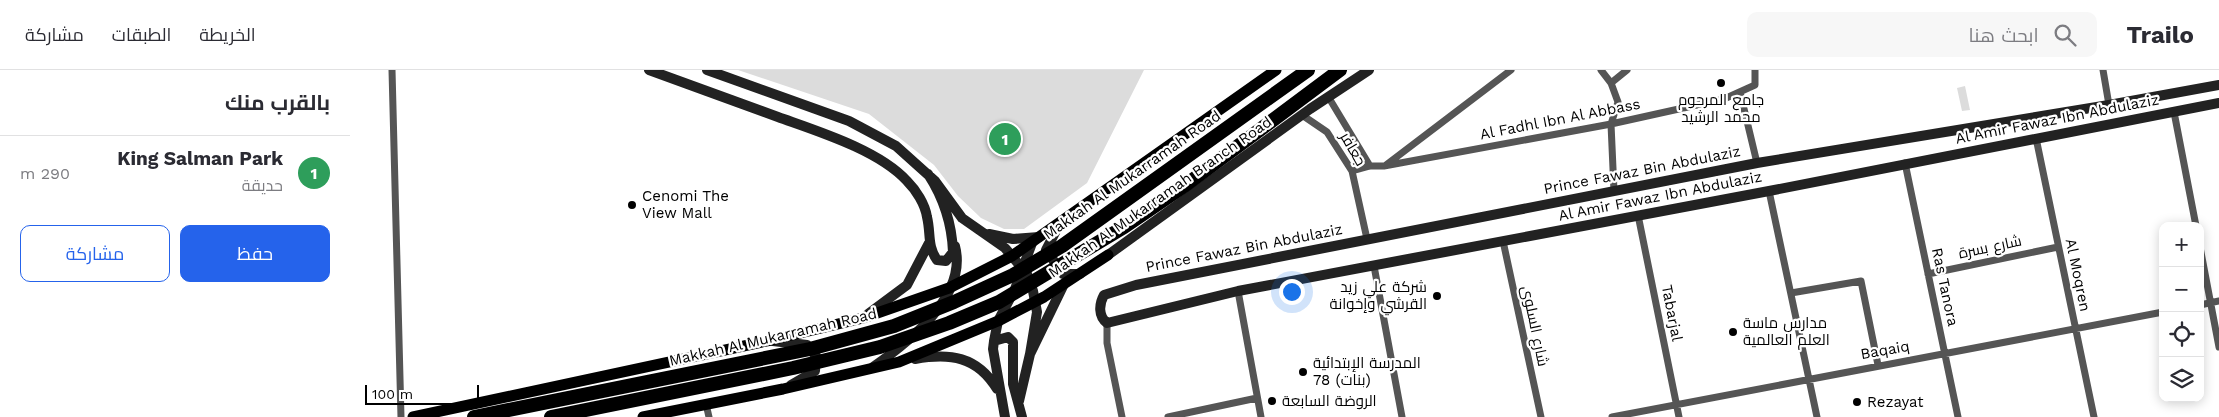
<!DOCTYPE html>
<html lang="ar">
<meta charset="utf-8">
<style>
:root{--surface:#fff;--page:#f7f7f7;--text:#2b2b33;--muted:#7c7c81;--line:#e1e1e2;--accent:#2563eb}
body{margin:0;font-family:"Work Sans",Cairo,sans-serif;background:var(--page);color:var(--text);direction:rtl}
.controls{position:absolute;right:15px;bottom:15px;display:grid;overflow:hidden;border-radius:10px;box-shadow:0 2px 12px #0003}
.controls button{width:45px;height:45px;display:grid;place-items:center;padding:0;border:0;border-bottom:1px solid var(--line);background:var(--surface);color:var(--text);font:25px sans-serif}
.scale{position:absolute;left:15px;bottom:12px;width:114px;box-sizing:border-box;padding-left:5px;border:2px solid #000;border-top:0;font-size:14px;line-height:18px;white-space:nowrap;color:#000;-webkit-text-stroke:4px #fff;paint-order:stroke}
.you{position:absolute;left:941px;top:221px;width:18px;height:18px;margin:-12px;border:4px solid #fff;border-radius:50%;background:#1a73e8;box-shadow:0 0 0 8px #1a73e833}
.badge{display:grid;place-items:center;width:32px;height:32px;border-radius:50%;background:var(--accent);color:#fff;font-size:16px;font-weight:700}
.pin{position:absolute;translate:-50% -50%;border:2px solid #fff;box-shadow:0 1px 5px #0006}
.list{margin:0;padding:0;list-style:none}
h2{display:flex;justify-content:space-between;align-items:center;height:65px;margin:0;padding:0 20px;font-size:21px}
h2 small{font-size:16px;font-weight:400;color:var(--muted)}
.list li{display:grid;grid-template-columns:32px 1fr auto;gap:15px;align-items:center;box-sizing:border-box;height:75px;padding:0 20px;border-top:1px solid var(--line)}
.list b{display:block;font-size:19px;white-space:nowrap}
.list p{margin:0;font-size:16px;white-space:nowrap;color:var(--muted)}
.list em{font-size:16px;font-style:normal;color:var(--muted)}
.actions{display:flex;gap:10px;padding:15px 20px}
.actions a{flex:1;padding:11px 0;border:1px solid var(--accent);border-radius:10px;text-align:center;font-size:18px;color:var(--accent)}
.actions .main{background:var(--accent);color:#fff}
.icon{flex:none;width:28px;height:28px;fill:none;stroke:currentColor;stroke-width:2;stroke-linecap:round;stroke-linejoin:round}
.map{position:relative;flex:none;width:1869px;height:347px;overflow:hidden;direction:ltr}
header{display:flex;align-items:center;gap:30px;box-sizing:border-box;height:70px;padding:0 25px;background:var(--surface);border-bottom:1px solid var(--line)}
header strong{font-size:24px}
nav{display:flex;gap:28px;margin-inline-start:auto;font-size:18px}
.search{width:350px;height:45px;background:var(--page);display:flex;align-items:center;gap:12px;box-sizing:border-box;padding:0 18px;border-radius:10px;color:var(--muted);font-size:19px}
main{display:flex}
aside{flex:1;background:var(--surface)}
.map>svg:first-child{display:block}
</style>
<header>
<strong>Trailo</strong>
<div class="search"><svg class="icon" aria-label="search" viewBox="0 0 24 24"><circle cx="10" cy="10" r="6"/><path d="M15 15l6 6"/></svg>ابحث هنا</div>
<nav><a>الخريطة</a><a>الطبقات</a><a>مشاركة</a></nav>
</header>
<main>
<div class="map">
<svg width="1869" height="347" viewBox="0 0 1869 347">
<rect width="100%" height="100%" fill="#fff"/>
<!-- green -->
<path fill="#dcdcdc" d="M388 0H794L737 113 674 159H654L631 148 608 126 584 95 519 44Z
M1615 16 1620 40 1612 41 1607 18Z"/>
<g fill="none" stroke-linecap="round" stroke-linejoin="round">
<!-- street -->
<path stroke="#555" stroke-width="7" d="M42 0 51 347
M1251 0 1261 13 1268 32 1261 54 1264 121
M1753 0 1759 35
M1261 13 1277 0
M1390 22 1407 93
M979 28 1020 96
M1824 42 1846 156
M952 45 977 62 1002 101 1017 169
M1686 68 1744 347
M1555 93 1608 347
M1036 95 1161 0
M1002 101 1020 96H1034L1261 54 1374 29 1405 15V0
M1419 121 1467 347
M1288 145 1329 347
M1153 171 1191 347
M1850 177 1869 277
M1024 196 1052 347
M1578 204 1708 177
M888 221 911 347
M1441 223 1511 211 1528 295
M1850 235 1869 231
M757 253V273L772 347
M356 334 359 347
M818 347 907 328
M1262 347 1813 242"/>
<!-- secondary -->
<path stroke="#222" stroke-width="10" d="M299 0C342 16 385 31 428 47 467 61 529 80 557 111 566 120 575 134 577 147 581 163 577 176 587 190L596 191 603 182C602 155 593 127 578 104
M357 0 499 51 546 76 585 111 612 148 655 178 677 204 683 221 687 242 680 284
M1869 15 1759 35 1407 93 786 215 754 225C749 234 748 246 757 253L888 221 1419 121 1869 33
M710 153 696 180 713 204H730
M639 164 663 169 689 167
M758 185 960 39 1019 0
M518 244 557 215 579 173
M423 271 457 275 466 286 465 301 441 315
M644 271 648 251 665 219 682 173
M565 289C600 283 627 286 647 319
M523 297C559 272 618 226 605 176
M669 331 680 284 714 214
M655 347 643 279 644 271 658 267 663 272V314L672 347"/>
<!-- primary -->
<path stroke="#000" stroke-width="11" d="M63 347 421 270 513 248 599 218 662 186 926 0
M293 347 433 319 549 292 648 251 694 227 758 185"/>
<!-- highway -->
<path stroke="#000" stroke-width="14" d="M124 347 460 279 544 256 604 232 663 205 712 176 958 0
M201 347 443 298 530 277 599 253 649 232 774 157 837 114 990 0"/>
</g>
<!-- markers -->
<g fill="#000" stroke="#fff" stroke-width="2">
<circle cx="1371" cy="13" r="5"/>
<circle cx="282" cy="135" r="5"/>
<circle cx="1087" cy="226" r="5"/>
<circle cx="1383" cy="262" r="5"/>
<circle cx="953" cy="302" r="5"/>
<circle cx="922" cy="331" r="5"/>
<circle cx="1507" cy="332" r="5"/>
</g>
<g text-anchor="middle" stroke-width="4.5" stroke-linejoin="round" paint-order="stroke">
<!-- poi labels -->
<g font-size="15" fill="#000" stroke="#fff" text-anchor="start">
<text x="1371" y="35" text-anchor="middle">جامع المرحوم<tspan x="1371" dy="17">محمد الرشيد</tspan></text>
<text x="292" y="131">Cenomi The<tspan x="292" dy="17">View Mall</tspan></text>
<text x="1077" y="222" text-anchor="end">شركة علي زيد<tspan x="1077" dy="17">القرشي وإخوانة</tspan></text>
<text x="1393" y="258">مدارس ماسة<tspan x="1393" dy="17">العلم العالمية</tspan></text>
<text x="963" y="298">المدرسة الإبتدائية<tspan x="963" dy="17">78 (بنات)</tspan></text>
<text x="932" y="336">الروضة السابعة</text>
<text x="1517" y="337">Rezayat</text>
</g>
<!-- street labels -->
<g font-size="15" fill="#000" stroke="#fff">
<text transform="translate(1210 49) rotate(-11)" y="5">Al Fadhl Ibn Al Abbass</text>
<text transform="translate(1707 49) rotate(-11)" y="5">Al Amir Fawaz Ibn Abdulaziz</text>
<text transform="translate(1003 79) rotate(60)" y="5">جعافر</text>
<text transform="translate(1292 100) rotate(-11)" y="5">Prince Fawaz Bin Abdulaziz</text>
<text transform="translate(782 105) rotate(-35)" y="5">Makkah Al Mukarramah Road</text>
<text transform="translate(1310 126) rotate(-11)" y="5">Al Amir Fawaz Ibn Abdulaziz</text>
<text transform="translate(810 127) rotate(-35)" y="5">Makkah Al Mukarramah Branch Road</text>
<text transform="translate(1640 177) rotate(-12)" y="5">شارع بسرة</text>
<text transform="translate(894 178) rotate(-11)" y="5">Prince Fawaz Bin Abdulaziz</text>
<text transform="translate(1728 205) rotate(78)" y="5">Al Moqren</text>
<text transform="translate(1595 217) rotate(78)" y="5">Ras Tanora</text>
<text transform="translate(1322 243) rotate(79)" y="5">Tabarjal</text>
<text transform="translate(1185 256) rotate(78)" y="5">شارع السلوى</text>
<text transform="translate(423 267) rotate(-13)" y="5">Makkah Al Mukarramah Road</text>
<text transform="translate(1535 280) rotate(-10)" y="5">Baqaiq</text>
</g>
</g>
</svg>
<div class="controls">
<button>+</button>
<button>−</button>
<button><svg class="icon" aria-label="locate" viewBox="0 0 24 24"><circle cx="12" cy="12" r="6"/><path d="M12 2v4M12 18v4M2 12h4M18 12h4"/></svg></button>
<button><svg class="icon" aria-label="layers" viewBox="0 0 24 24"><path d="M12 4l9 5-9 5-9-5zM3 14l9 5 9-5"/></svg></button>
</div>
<div class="scale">100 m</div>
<div class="you"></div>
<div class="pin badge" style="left:655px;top:69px;background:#2e9e5b">1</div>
</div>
<aside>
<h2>بالقرب منك<small></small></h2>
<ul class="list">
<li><span class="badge" style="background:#2e9e5b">1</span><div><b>King Salman Park</b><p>حديقة</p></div><em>290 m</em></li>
</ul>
<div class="actions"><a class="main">حفظ</a><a>مشاركة</a></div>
</aside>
</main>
